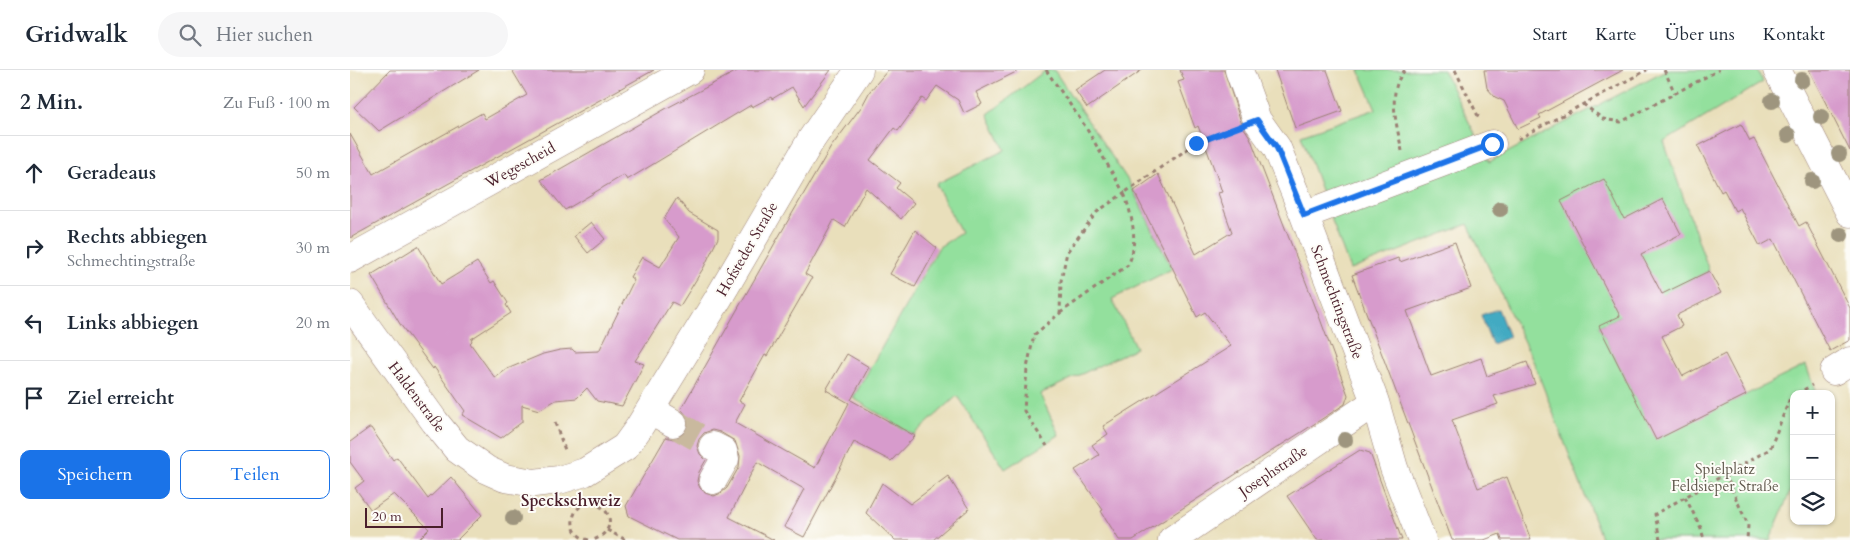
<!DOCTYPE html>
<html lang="de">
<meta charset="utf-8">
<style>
:root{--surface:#fff;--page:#f6f6f7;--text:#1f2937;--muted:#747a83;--line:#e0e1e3;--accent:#1a73e8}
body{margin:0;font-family:Cardo,serif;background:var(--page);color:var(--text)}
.controls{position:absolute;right:15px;bottom:15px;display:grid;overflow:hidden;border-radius:10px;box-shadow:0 1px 4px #0004}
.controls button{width:45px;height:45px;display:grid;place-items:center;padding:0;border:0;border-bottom:1px solid var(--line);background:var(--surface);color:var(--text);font:25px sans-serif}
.scale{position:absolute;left:15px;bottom:12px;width:78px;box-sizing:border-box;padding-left:5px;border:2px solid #4a1f2b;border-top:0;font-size:14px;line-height:18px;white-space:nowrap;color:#4a1f2b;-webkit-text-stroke:4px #fdfcf7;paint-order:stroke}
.stop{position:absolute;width:15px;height:15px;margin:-11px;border:4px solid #1a73e8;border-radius:50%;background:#fff}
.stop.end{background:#1a73e8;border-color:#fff;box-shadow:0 1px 5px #0008}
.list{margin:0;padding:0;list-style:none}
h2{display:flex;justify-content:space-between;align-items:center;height:65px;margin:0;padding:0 20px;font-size:21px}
h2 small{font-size:16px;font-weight:400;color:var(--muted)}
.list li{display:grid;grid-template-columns:32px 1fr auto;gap:15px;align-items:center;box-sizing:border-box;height:75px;padding:0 20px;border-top:1px solid var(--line)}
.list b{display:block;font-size:19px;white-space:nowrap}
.list p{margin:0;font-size:16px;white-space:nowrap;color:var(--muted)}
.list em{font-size:16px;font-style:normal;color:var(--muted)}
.actions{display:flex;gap:10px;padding:15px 20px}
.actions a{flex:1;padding:11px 0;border:1px solid var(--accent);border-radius:10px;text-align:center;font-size:18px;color:var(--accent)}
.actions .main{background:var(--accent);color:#fff}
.icon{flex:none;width:28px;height:28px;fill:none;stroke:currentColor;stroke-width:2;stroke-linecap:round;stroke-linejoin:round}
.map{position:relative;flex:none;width:1500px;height:470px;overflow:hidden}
header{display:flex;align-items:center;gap:30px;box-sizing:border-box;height:70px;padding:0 25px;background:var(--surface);border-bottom:1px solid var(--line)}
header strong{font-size:24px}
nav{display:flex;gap:28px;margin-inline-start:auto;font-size:18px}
.search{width:350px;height:45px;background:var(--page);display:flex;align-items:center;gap:12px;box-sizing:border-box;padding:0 18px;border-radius:28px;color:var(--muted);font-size:19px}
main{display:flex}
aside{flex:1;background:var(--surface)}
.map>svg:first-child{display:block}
</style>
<header>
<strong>Gridwalk</strong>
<div class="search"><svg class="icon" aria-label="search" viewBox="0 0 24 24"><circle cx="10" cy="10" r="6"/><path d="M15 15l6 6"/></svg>Hier suchen</div>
<nav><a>Start</a><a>Karte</a><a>Über uns</a><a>Kontakt</a></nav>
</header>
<main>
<aside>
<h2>2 Min.<small>Zu Fuß · 100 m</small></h2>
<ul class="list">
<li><svg class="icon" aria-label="ahead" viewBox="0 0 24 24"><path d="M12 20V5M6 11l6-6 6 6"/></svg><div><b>Geradeaus</b></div><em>50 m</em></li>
<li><svg class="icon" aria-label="right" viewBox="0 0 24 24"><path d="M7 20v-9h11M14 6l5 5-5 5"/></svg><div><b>Rechts abbiegen</b><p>Schmechtingstraße</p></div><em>30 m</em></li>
<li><svg class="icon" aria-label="left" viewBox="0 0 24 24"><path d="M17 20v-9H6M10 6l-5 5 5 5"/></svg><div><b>Links abbiegen</b></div><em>20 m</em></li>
<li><svg class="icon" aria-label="arrive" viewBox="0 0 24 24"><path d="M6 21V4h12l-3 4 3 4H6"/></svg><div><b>Ziel erreicht</b></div></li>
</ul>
<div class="actions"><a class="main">Speichern</a><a>Teilen</a></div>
</aside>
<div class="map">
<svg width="1500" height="470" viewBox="0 0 1500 470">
<rect width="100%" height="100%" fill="#fdfcf7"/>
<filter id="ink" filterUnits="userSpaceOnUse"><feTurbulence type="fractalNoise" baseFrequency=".02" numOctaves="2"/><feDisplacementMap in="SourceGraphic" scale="10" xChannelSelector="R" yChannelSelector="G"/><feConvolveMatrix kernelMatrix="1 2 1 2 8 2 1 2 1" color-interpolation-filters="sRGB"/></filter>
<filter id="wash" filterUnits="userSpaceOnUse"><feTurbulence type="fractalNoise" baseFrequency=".0096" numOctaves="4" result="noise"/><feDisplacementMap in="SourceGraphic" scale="20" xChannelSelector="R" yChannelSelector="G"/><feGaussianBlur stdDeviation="1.12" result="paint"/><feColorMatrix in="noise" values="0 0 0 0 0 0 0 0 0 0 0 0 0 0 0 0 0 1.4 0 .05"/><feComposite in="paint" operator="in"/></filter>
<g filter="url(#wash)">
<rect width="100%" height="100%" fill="#e9dfbb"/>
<!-- green -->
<path fill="#93e09d" stroke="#6e8064" d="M696 0H704L779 112 822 199 762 229 786 278 690 324 709 365 655 399 607 326 564 365 503 328 589 177 611 163 586 114 655 80 638 44Z
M1009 0H1093L1139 92 1316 0H1407L1413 12 1314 72 1359 201 1249 256 1306 369 1456 295 1466 324H1444V412L1420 470H1252L1184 293 1118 154 1000 200 951 65 1026 39Z"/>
<!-- water -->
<path fill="#42aac2" stroke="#466476" d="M1148 239 1159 267 1142 274 1131 245Z"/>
<g id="blocks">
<!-- building -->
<path fill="#d79bcc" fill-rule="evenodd" d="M40 0H129L29 61 4 37Z
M162 0H304L0 168V64L23 104 132 43 135 49 177 25Z
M389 0H481L454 36 442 17 422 29 421 27 402 37 401 35 277 110 274 105 215 140 191 110 317 38Z
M538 0H670L626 22 632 34 614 43 608 30 587 16 576 31 572 28 548 61 544 58 520 90 550 113 546 118 564 133 551 149 516 118 495 157 484 150 455 204 462 208 417 286 415 285 389 331 395 334 385 353 465 398 499 333 476 320 497 284 519 297 501 330 565 366 541 391 504 372 454 467 434 457 454 419 407 392 379 447 424 470H327L279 446 276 436 316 367 323 369 330 367 337 360 339 353 337 346 331 339 425 173 481 77 512 36 520 21ZM362 360 370 362 385 371 390 386 389 397 377 418 371 423 364 426 355 423 350 418 347 411 349 402 356 390 350 384 347 376 349 369 354 363Z
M755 0H792L737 38 725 20Z
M830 0H874L892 55 900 67 969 246 998 325 995 334 975 347 783 470H769L751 441 753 440 725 400 749 385 742 375 758 364 753 356 881 276 855 242 847 247 784 121 808 104 846 184 882 162 868 123 872 122 866 104 848 56 845 58 828 12 834 10Z
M925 0H977L992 41 945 58Z
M1134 0H1273L1189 45 1191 48 1168 59 1154 31 1145 27 1137 18Z
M1459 0H1500V81Z
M1391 54 1400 71 1404 69 1449 156 1456 152 1500 238V270L1480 281 1423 169 1410 176 1390 138 1385 141 1374 120 1371 122 1348 76Z
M1254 109 1274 149 1313 129 1331 164 1291 184 1312 224 1359 201 1371 223 1327 245 1332 256 1312 266 1333 306 1375 284 1396 325 1306 370 1249 256 1270 246 1211 131Z
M327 128 339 143 368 160V168L354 197 330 236 322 232 285 291 294 294 272 336 247 331 237 318 227 328 206 330 189 340 172 335V352L151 368 112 345 115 341 84 297 83 299 50 254 21 205 68 176 91 214 127 192 141 213 144 211 158 233 156 235 161 243 121 269 122 271 120 273 145 308 157 299 193 284 210 280 222 279 225 282 249 281 284 210 280 207 292 187 310 197 329 167 314 149Z
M241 152 255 169 238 183 224 166Z
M565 160 587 178 565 217 540 204Z
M1105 172 1121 218 1057 241 1081 306 1131 288 1137 306 1177 292 1185 314 1144 326 1148 334 1102 350 1128 418 1157 407 1181 470H1152L1150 464 1134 470H1102L1002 205 1048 188 1050 192Z
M19 358H21L43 390 47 387 78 429 101 407 132 445 108 469 109 470H68L79 459 44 424 21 440 5 418 14 411 0 392V372Z
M1010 380 1020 383 1052 470H967L937 426Z
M598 406 619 439 583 470H545L516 443 532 413 560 434Z"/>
</g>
</g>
<g filter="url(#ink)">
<use href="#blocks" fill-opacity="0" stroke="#9a7f73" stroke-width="1"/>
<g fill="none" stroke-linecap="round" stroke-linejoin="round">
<!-- minor-tunnel -->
<path stroke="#c9b99e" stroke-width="28" stroke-dasharray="28 14" stroke-linecap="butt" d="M323 353 363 376"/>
<!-- minor casing -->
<g stroke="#9a7f73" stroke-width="29">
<path id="minor" d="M889 0 907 50 927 78 954 145 1025 332 1044 398 1072 470
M1427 0 1500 143
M954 145 1142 74
M0 189 340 0
M0 234 85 352 107 379 137 400 155 408 184 413 209 410 235 402 275 377 288 359 368 229 461 70 509 0
M1484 301 1500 291
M301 340 323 353
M363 410 375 389 373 381 363 376
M822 470 1025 332"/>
</g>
<!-- path -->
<path stroke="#9a7f73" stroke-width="3" stroke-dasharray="4 4" stroke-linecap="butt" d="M696 0 735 56 774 123 747 142 717 182 711 211 710 243 684 265 677 298 674 341 697 376
M1105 0 1130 50
M1314 0 1325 23
M1233 34 1253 49 1271 52 1369 0
M1168 69 1297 0
M1052 81C1047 56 1036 21 1055 0
M710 243 778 195C789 173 782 145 774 123L846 73 883 59
M1447 324 1462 315
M205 353 215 380
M1375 404 1398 455 1397 470
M1335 427 1351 458 1354 470
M257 460 276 470
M239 470C213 465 221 429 244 434 249 435 254 438 257 443 264 455 255 466 243 470
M1310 470 1305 444 1420 379 1440 328 1444 326"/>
<!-- minor -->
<use href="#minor" stroke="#fff" stroke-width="28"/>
</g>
<!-- trees -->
<g fill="#9e957e">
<circle cx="1452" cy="10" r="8"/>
<circle cx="1422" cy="31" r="8"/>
<circle cx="1471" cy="47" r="8"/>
<circle cx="1438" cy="65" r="8"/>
<circle cx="1489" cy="84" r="8"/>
<circle cx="1462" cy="111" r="8"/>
<circle cx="1150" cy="139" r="8"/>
<circle cx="1491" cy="165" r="8"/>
<circle cx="995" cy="370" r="8"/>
<circle cx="163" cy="448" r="8"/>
</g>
</g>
<g fill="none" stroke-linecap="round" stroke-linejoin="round" filter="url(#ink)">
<!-- route -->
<path stroke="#1a73e8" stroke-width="6" d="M846 73 907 50 927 78 954 145 1142 74"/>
</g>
<g text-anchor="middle" stroke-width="4" stroke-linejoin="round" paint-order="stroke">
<!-- street labels -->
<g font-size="15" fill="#4a1f2b" stroke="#fdfcf7">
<text transform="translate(170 95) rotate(-29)" y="5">Wegescheid</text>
<text transform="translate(397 179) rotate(-60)" y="5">Hofsteder Straße</text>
<text transform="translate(987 232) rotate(69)" y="5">Schmechtingstraße</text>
<text transform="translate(67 327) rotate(53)" y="5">Haldenstraße</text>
<text transform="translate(923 401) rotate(-34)" y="5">Josephstraße</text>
</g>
<!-- park labels -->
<g font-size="15" fill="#60594d" stroke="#fdfcf7">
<text x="1375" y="404">Spielplatz<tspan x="1375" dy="17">Feldsieper Straße</tspan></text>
</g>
<!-- neighbourhood labels -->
<g font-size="16" font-weight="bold" fill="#4a1f2b" stroke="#fdfcf7">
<text x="221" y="436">Speckschweiz</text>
</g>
</g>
</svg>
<div class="controls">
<button>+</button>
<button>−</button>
<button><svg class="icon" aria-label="layers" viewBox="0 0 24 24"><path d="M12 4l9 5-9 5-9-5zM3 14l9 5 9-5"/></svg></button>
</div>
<div class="scale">20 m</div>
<div class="stop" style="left:1142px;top:74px"></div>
<div class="stop end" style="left:846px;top:73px"></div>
</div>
</main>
